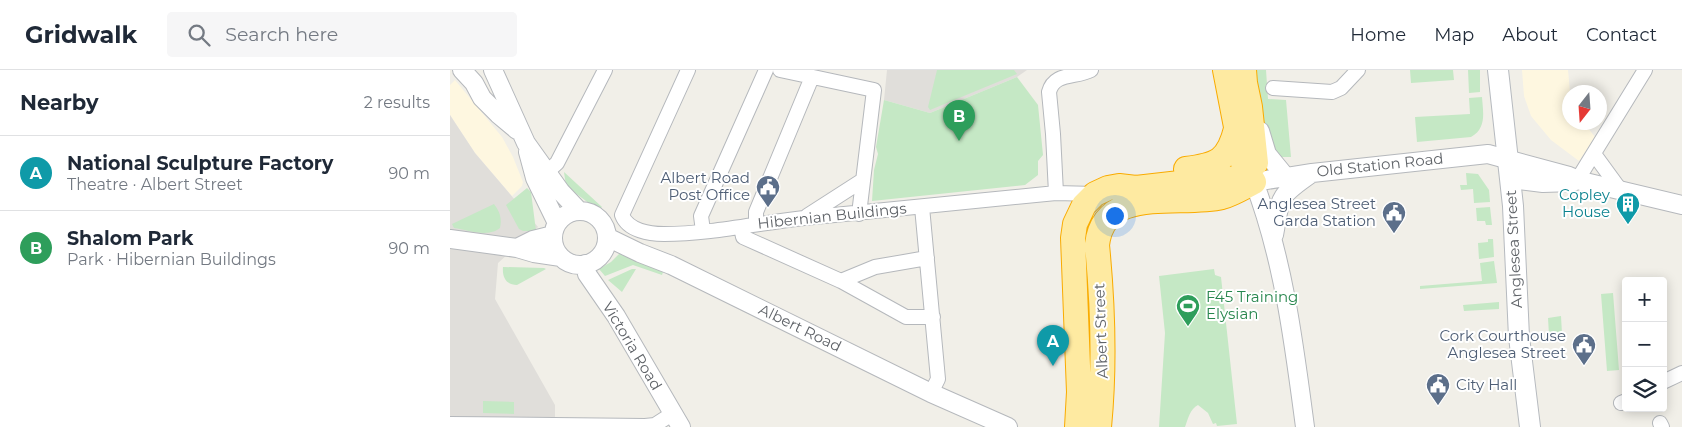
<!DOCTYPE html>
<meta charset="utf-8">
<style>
:root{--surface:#fff;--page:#f6f6f7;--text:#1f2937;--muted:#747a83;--line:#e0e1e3;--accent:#ea4335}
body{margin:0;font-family:Montserrat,sans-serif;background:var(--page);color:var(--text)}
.controls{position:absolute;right:15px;bottom:15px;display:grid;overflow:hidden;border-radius:5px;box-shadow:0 2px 12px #0003}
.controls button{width:45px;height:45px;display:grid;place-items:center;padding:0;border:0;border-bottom:1px solid var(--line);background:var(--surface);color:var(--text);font:25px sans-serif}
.compass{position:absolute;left:1112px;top:15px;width:45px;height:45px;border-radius:50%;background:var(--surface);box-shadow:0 2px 12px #0003;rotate:197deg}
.you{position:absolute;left:664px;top:145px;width:18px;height:18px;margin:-12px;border:4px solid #fff;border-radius:50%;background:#1a73e8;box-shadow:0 0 0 8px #1a73e833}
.badge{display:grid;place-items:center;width:32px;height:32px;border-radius:50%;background:var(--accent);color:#fff;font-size:16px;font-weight:700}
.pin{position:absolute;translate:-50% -41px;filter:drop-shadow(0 1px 2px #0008)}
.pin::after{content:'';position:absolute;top:26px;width:18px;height:15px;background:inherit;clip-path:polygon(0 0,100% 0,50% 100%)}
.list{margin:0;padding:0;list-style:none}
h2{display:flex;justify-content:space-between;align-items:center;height:65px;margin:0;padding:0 20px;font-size:21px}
h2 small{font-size:16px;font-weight:400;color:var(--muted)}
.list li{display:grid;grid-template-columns:32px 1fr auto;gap:15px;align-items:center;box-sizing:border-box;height:75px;padding:0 20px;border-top:1px solid var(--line)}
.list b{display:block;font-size:19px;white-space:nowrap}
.list p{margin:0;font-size:16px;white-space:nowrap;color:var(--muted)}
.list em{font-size:16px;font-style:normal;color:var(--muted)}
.icon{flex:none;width:28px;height:28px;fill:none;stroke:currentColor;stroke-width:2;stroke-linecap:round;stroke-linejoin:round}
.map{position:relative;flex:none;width:1232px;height:357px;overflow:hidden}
header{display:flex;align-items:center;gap:30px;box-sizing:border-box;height:70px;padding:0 25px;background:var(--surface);border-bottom:1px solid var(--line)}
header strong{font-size:24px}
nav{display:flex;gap:28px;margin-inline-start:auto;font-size:18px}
.search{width:350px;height:45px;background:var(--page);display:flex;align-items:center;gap:12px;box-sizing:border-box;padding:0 18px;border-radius:5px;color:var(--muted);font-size:19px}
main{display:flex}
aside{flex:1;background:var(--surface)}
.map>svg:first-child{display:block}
</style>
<header>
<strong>Gridwalk</strong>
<div class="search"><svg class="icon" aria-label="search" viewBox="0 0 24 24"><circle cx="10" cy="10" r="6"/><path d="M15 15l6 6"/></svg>Search here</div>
<nav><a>Home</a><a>Map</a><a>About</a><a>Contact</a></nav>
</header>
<main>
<aside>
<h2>Nearby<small>2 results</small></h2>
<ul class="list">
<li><span class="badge" style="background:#0f9aa8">A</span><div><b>National Sculpture Factory</b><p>Theatre · Albert Street</p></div><em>90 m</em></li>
<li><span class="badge" style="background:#2e9e5b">B</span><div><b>Shalom Park</b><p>Park · Hibernian Buildings</p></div><em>90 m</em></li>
</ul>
</aside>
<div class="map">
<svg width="1232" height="357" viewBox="0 0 1232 357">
<rect width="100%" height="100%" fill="#f1efe8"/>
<!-- commercial -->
<path fill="#fef7e0" d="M1072 0H1118L1120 22V52L1134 53 1145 67 1129 91 1101 70 1081 46 1074 26Z
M5 10 52 67 63 87 73 112 72 116 62 126 25 83 0 45V15Z"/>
<!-- industrial -->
<path fill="#e0deda" d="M437 0H577L567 7 480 43 434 30Z
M0 45 25 83 88 157 48 193 45 229 105 335V357H0Z"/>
<!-- green -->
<path fill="#c5e8c5" d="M487 0H564L567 4 480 40 478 37Z
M805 0H816L818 29 836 30 841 87H828L823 83 810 45Z
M960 0H1003L1004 10 961 13Z
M1018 0H1030V22L1019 23Z
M567 7 588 35 593 85 588 91V105L575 115 422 131 424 100 428 84 426 77 434 30 480 43Z
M1032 27C1033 42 1037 58 1021 67L967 72 965 47 1020 44 1019 28Z
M114 102 152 137 150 139 144 137 116 116Z
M1016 103 1028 104 1039 120 1040 132 1024 133 1023 119 1011 120 1010 115H1017Z
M77 118 81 122 86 161H73L69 159 56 135Z
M44 134C50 142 52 148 50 158 38 168 18 160 4 158L2 154Z
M1040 137 1042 155H1036L1035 151H1027L1026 138Z
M1038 169H1043L1044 187 1029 189 1028 173 1038 172Z
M170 183 214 199 212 205 183 195 155 206 149 199 161 192Z
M1044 191 1047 213 970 219V216L1032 211 1030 193Z
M53 197 94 198 96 199 67 215C57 215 52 208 53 197Z
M182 199H186L172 222 158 210Z
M764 199 765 205 771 207 787 354 767 356 766 353 763 354 758 343 748 335C740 339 738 349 735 357H709L715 263 709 206Z
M1163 223 1169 300 1157 301 1151 224Z
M1049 232V239L1014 241 1013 235Z
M1111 246 1112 264 1099 265 1098 248Z
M33 331 64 332V344L33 343Z"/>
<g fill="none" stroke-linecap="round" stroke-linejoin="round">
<!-- minor casing -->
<g stroke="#b5b8bc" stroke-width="16">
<path id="minor" d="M238 0 172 145C178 161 200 164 214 164 261 164 308 153 354 148 438 139 522 132 606 123L645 124
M330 0 424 20 409 144
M823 18 882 22 891 18 908 0
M1144 84 1171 121
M88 106 97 102 107 93 155 0
M1131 111V104L1195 0
M606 123 603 64 599 22C604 2 626 8 641 0
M472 137 488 309 481 323
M357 146 413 110
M306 154V142L362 7
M291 157 293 167 391 211 456 247H483
M253 161 251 146 316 0
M391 211 425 197 477 188
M1213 312 1232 303
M1171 333 1176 331
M1210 353 1212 357
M0 354 195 356 205 355 222 344"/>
</g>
<!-- tertiary casing -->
<g stroke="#b5b8bc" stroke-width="20">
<path id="tertiary" d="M12 0 24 13 32 28 48 44 67 60
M43 0 76 73 111 122 129 141
M810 61 817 84 835 106
M78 82 85 108 107 153
M1060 109 1093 113 1123 112
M103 168a27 27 0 1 1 54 0a27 27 0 1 1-54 0Z
M824 165C831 128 826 128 859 105
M157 167 190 183 221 195 481 323 558 357
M0 169 67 178 84 183 111 187
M67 178 83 170 103 165
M135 194 137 204 166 246 231 357
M855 357C844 274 834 191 804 112L862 103 1038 84 1119 106 1131 111 1232 135"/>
</g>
<!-- secondary casing -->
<g stroke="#b6babf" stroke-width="22">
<path id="secondary" d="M1048 0 1063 136 1069 267 1080 357"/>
</g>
<!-- trunk casing -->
<g stroke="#f9ab00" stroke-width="26">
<path id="trunk" d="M775 0 793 93 804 112
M794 0 795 13 800 37 806 93
M736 99C767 95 778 91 786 59
M627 357 629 322 623 168 625 154 634 135 645 124 658 118 669 116 686 118 774 108 804 112
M649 357C655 296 653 236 647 175 654 114 729 137 772 127 783 124 794 117 804 112"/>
</g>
<!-- minor -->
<use href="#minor" stroke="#fff" stroke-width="14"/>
<!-- tertiary -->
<use href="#tertiary" stroke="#fff" stroke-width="18"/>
<!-- secondary -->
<use href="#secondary" stroke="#fff" stroke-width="20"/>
<!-- trunk -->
<use href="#trunk" stroke="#feeaa1" stroke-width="24"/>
</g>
<!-- icons -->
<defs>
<g id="civic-pin" transform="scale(1.25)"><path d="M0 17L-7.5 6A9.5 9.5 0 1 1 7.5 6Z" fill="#5c6f8a" stroke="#fff"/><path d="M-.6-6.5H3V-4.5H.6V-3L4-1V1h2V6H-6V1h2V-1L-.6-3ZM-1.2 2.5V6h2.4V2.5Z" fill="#fff"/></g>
<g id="building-pin" transform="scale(1.25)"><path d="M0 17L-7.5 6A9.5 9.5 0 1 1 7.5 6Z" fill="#0f9aa8" stroke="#fff"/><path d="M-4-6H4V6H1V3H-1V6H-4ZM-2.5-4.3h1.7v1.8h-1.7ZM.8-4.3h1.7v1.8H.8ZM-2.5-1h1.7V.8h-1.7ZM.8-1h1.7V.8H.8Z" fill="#fff"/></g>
<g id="stadium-pin" transform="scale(1.25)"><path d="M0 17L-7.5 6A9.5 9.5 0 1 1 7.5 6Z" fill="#2e9e5b" stroke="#fff"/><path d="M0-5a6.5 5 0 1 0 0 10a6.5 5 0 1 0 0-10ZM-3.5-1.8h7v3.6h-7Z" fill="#fff"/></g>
</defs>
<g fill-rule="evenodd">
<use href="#civic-pin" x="318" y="117"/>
<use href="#building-pin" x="1178" y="134"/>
<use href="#civic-pin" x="944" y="143"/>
<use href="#stadium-pin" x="738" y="236"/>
<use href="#civic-pin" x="1134" y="275"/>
<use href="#civic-pin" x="988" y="315"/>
</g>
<g text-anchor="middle" stroke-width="4" stroke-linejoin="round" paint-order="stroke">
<!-- street labels -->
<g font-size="15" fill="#5f6368" stroke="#fff">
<text transform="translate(930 95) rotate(-6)" y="5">Old Station Road</text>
<text transform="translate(382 146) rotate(-6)" y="5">Hibernian Buildings</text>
<text transform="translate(1064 179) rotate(-93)" y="5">Anglesea Street</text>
<text transform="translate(350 258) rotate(26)" y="5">Albert Road</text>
<text transform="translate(651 261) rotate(-92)" y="5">Albert Street</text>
<text transform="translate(182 276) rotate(59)" y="5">Victoria Road</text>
</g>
<!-- service labels -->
<g font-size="15" fill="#4e5e75" stroke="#fff" text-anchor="end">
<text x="300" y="113">Albert Road<tspan x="300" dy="17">Post Office</tspan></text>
<text x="926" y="139">Anglesea Street<tspan x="926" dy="17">Garda Station</tspan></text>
<text x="1116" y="271">Cork Courthouse<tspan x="1116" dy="17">Anglesea Street</tspan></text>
<text x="1006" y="320" text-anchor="start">City Hall</text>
</g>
<!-- culture labels -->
<g font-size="15" fill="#0d838f" stroke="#fff" text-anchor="end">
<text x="1160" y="130">Copley<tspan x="1160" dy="17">House</tspan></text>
</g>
<!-- leisure labels -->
<g font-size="15" fill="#27864d" stroke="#fff" text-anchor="start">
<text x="756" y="232">F45 Training<tspan x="756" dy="17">Elysian</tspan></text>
</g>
</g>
</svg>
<div class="controls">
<button>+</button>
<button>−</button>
<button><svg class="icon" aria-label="layers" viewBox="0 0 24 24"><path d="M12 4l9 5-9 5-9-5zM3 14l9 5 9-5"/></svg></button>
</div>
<svg class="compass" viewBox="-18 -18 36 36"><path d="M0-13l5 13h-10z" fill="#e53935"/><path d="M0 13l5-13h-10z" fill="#747a83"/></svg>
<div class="you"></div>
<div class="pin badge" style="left:603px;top:296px;background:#0f9aa8">A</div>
<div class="pin badge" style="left:509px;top:71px;background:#2e9e5b">B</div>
</div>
</main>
